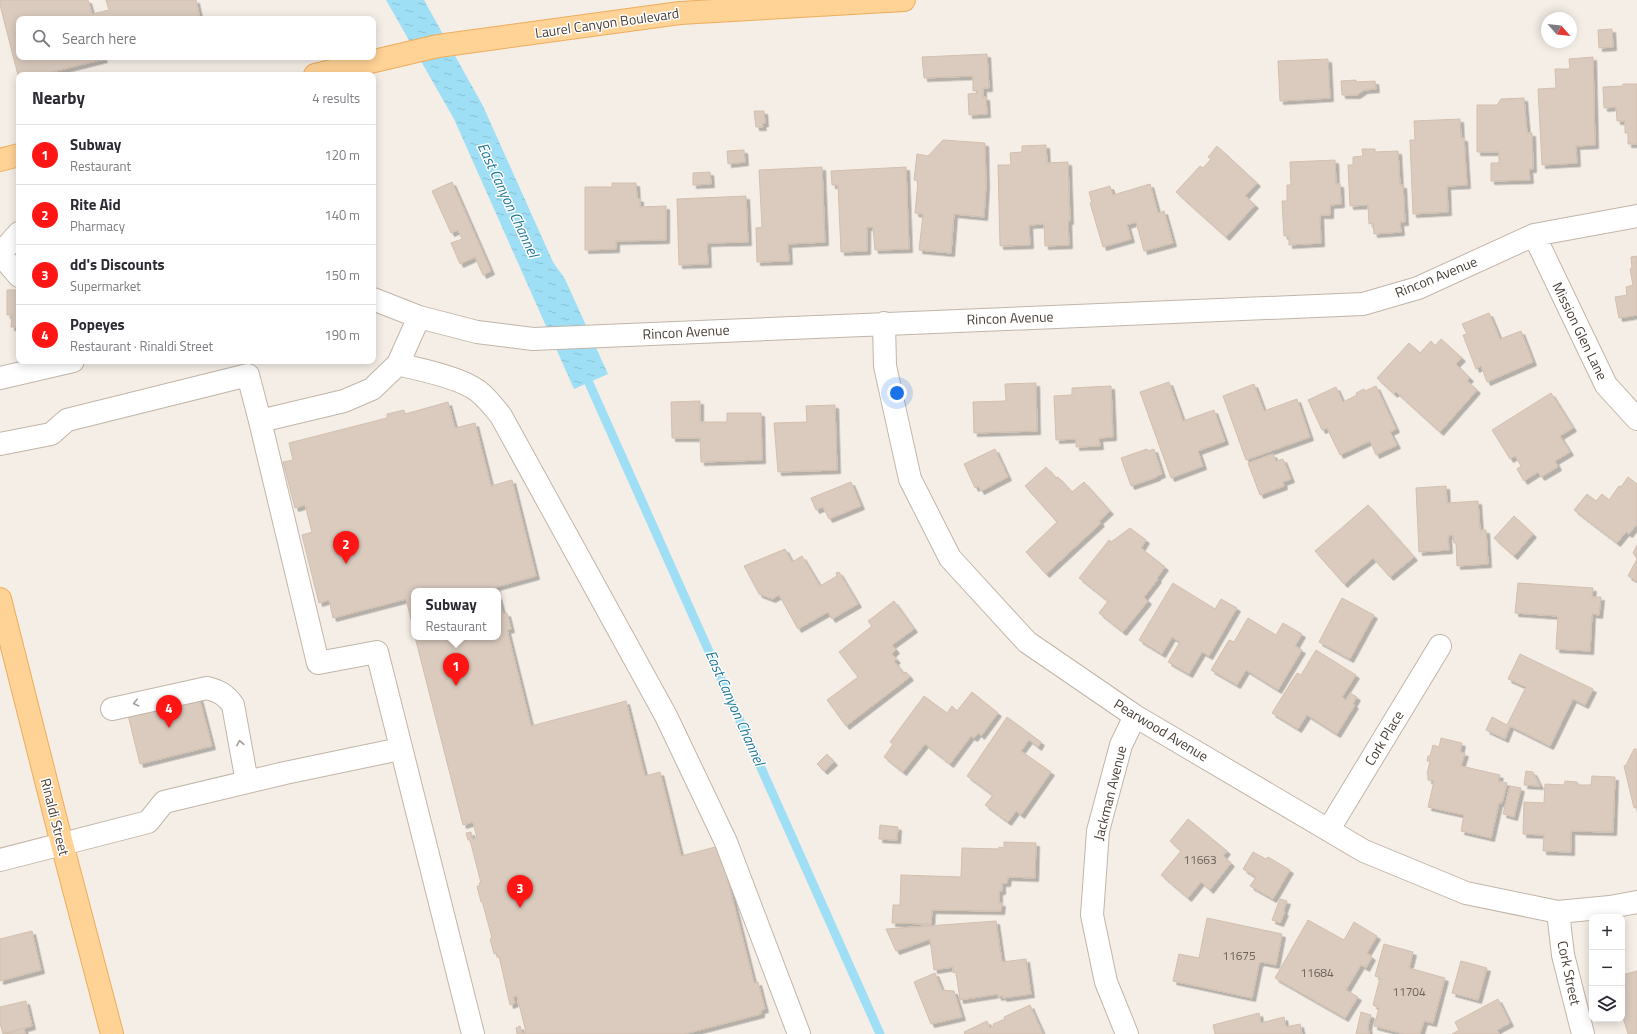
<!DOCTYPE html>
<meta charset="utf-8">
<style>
:root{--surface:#fff;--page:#f2f2f3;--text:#2b2b33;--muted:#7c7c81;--line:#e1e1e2;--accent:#ff1513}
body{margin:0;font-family:"Titillium Web",sans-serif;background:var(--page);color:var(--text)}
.controls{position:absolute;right:12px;bottom:12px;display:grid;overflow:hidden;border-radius:8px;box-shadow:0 2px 10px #0003}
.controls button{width:36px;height:36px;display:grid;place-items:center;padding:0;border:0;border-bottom:1px solid var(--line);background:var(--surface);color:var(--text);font:20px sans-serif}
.compass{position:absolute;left:1541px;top:12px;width:36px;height:36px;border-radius:50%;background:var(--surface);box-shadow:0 2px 10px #0003;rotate:117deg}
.you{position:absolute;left:897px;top:393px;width:14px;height:14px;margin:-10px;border:3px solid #fff;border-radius:50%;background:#1a73e8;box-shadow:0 0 0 6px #1a73e833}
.badge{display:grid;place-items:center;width:26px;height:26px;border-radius:50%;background:var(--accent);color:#fff;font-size:13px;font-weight:700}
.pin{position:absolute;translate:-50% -33px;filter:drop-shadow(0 1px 2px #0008)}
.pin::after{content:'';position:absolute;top:21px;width:14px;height:12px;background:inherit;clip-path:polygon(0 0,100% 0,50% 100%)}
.popup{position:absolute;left:411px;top:588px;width:90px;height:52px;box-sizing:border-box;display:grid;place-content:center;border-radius:8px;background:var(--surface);filter:drop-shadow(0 1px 3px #0005);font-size:13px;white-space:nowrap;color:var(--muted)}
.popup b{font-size:15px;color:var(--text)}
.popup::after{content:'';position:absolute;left:50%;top:100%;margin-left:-8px;border:8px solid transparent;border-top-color:var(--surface)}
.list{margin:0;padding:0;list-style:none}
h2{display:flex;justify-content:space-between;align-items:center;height:52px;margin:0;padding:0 16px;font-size:17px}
h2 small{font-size:13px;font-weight:400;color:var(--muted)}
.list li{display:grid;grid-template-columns:26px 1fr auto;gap:12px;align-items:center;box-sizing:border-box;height:60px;padding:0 16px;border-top:1px solid var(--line)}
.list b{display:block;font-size:15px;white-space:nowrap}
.list p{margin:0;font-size:13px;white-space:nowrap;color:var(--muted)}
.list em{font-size:13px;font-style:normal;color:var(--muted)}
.icon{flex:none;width:22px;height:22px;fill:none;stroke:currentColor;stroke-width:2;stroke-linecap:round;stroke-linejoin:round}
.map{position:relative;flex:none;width:1637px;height:1034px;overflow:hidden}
.search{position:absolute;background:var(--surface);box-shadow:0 2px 10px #0003;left:16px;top:16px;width:360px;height:44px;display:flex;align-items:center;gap:10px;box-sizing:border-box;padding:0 14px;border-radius:8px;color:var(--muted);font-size:15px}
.panel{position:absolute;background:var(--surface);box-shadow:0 2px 10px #0003;left:16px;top:72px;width:360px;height:292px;border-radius:8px}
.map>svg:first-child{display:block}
</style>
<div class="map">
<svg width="1637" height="1034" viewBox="0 0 1637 1034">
<defs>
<pattern id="water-ripples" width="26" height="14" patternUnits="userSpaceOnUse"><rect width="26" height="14" fill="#9edff6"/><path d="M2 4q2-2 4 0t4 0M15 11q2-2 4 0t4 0" fill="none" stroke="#8ac0d4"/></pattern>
<filter id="shadow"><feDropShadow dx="3.5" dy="3.5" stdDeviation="0" flood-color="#0004"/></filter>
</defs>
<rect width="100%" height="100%" fill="#f5eee7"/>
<!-- water -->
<path fill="url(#water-ripples)" d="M386 0H424L483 106 553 262 565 279 608 374 574 389 454 119Z"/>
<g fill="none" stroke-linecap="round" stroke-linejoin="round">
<!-- stream -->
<path stroke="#9edff6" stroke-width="9" d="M589 383 880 1034"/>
</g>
<!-- building -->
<path fill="#dacbbe" stroke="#d3bfae" filter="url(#shadow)" d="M0 0H88L92 14 109 10 106 0H196L200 19H19V57H103L104 59 40 75H19V79L0 5Z
M1612 29 1613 47 1599 48 1598 30Z
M987 54 989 88H983V97H986L987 114 969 115 968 94 978 93 977 90 973 91V76L924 78 922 57Z
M1593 57 1595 145 1576 146 1577 163 1542 165 1538 89 1556 88 1555 69H1570L1569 59Z
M1328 59 1330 98 1280 101 1278 61Z
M1356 80V82L1375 81 1376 89 1364 90 1357 95H1342L1341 81Z
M1623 84H1637V144H1628V133H1625V121H1617L1616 107 1604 108 1603 87 1623 86Z
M1524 98 1527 133H1532L1533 169H1529L1530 180 1491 181V163H1499V152H1477V105H1497L1501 99Z
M754 111H764L765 123 762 124 763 127H756Z
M1460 119 1461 138H1464L1467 185 1447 186 1448 212 1413 214 1410 140H1415L1414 121Z
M943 140 985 143 986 185 984 217 954 214 951 253 919 250 923 214 915 213 918 181 914 180 917 154 928 156Z
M1046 145 1047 163 1068 162 1070 221H1068L1069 245 1045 246 1044 224 1029 225 1030 245 1000 246 998 165H1011L1010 153 1022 152V146Z
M1217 146 1257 183 1245 196 1255 205 1226 237 1176 192 1200 166 1203 168 1211 159 1208 157Z
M1362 149H1375V152L1398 151 1400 185H1403L1405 222H1400L1401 232 1374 234 1373 223 1369 224 1368 205 1350 206 1348 165H1353V157L1363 156Z
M744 150 745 162 728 164 727 151Z
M1335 160 1336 184H1340L1341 204 1330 205V215H1320L1321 243 1289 245V236H1284L1282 201H1287V185H1291L1290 162Z
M822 167 825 242 788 244 789 261 757 262 756 228 762 227 759 170Z
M906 167 909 249 875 250 873 227H867V251L841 252 838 185H832L831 171Z
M710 172 711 184 693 185V173Z
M452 182 491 271 483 275 475 257 460 264 451 243 462 239 458 230 451 233 432 191Z
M612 183H636L637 198 640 199V207L666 206V240L616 241V249L585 250V187H612Z
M1150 184 1158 213 1164 211 1173 243 1144 251 1136 222 1127 225 1131 239 1103 247 1090 203H1092L1089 192 1110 186 1113 195Z
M746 196 748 242 707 243 708 264 679 265 677 199Z
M1637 256V315L1619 318 1615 297 1627 295 1626 287 1633 285 1630 269 1632 268 1631 257Z
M7 290H19V327H11L12 315H7Z
M1489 313 1500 339 1521 331 1533 362 1487 382 1481 366 1476 369 1463 335 1467 334 1462 324Z
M1441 339 1462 358 1456 364 1470 378 1467 381 1477 390 1440 432 1396 392 1394 394 1377 378 1409 343 1420 353 1431 341 1435 346Z
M1169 382 1183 421 1214 410 1225 441 1198 451 1203 466 1171 478 1140 392Z
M1036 383 1037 431 974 433 973 402 1006 401 1005 384Z
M1254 384 1264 411 1297 399 1310 437 1246 460 1223 396Z
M1111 386 1113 437 1099 438 1100 446 1076 447V439L1056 440 1054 396 1072 395V388Z
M1376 386 1396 429 1390 432 1397 445 1376 455 1370 441 1340 455 1327 428 1322 430 1308 400 1336 387 1343 402 1357 395 1356 393 1364 389 1365 391Z
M1551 393 1573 428 1560 436 1570 452 1555 461 1558 467 1541 477 1538 472 1524 481 1517 469 1521 466 1515 456 1510 459 1492 430Z
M700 401V422H727V413H761L762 460 701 462 700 438H672L671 402Z
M448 402 455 428 475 423 491 486 512 480 536 576 496 587 497 591H414V631L406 599 333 618 329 600 319 603 302 535 312 532 305 505 295 508 283 462 293 460 289 443 387 418V414L404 410 405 414Z
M835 405 837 470 778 472 774 423 807 422 806 406Z
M995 449 1008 477 981 491 978 486 975 488 964 464Z
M1147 449 1148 451 1154 449 1162 474 1157 476V477L1131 486 1121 458Z
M1273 454 1276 461 1283 459 1291 479 1283 482 1284 486 1260 495 1248 463Z
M1046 467 1056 478 1058 477 1072 492 1084 482 1110 511 1099 521 1101 523 1046 574 1026 552 1057 522 1025 486Z
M1628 477 1637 484V524L1629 534 1626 532 1617 543 1574 510 1587 494 1596 501 1602 494 1609 500 1619 486 1621 487Z
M851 482 861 506 829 519 823 507 816 510 811 498Z
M1446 486 1447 503 1478 501 1480 530H1486L1488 564 1457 566 1456 543H1454L1453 535 1448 536 1449 550 1419 552 1416 488Z
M1368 505 1414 557 1390 577 1373 558 1344 584 1315 551Z
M1514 516 1533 534 1514 556 1494 538Z
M1130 528 1146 540 1141 548 1165 567 1157 578 1158 579 1144 597 1148 601 1123 632 1099 613 1108 601 1079 578 1109 540 1111 542Z
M1637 545V581L1628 576 1637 559 1633 553Z
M785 549 792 562 802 556 820 586 837 576 836 573 839 572 858 604 832 619 828 612 798 629 779 595 772 599 759 594 744 566Z
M1173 583 1215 609 1221 599 1237 608 1209 656 1202 652 1189 674 1168 662 1180 642 1172 637 1162 654 1139 640Z
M1518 583 1593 588 1592 597H1601L1599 615 1592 614 1590 651 1556 649 1558 616 1515 613Z
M498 596 503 614 507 613 511 629 507 630 531 726 626 701 645 776 660 772 681 856 719 846 754 983 758 982 765 1009 761 1010V1014L684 1034H517L516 1028 520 1026 522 1033 526 1032 517 996 513 997 515 1003 510 1005 499 956H497L496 953 494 954 490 939 492 938 482 901 481 902 477 886H480L479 883H481L470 840H468L466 833 471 832 472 839 477 838 473 822 463 825 415 637H498Z
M1342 598 1374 615 1350 659 1319 642Z
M894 601 914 629 892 645 896 650 892 654 897 660 894 661 903 673 906 672 910 677 846 726 827 700 858 677 839 652 872 626 868 621Z
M1248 618 1276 635 1283 623 1302 634 1295 646 1302 650 1278 690 1246 670 1237 685 1211 670 1229 640 1234 642Z
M1316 650 1356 675 1342 697 1346 700 1350 693 1357 697 1353 704 1355 705 1337 734 1307 715 1298 729 1272 713 1297 673 1301 675Z
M1520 654 1593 689 1585 705 1573 699 1550 746 1510 726 1505 739 1486 730 1492 717 1507 725 1526 687 1508 679Z
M972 692 998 713 981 736 978 733 974 738 971 736 950 764 925 744 903 772 884 757 893 744 890 742 924 696 947 713 952 706 957 711Z
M198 693 212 746 140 764 127 711Z
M1007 717 1041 742 1038 747 1029 740 1021 751 1051 772 1021 815 1016 811 1008 822 985 805 993 795 967 776Z
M1441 738 1462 743 1460 752 1465 753 1461 766 1500 775 1498 781 1507 783 1502 803H1499L1491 838 1461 831 1464 815 1428 807 1434 781 1428 780V775L1427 774 1430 761H1427L1428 756H1430L1433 745 1439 747Z
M1634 749H1637V807L1634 808 1624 766 1626 765Z
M827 754 834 762 824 771 817 764Z
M1526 771 1533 772 1540 786 1524 785Z
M1592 776 1615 777 1613 832 1571 831V852L1543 851 1544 835 1523 834 1524 802 1544 803 1545 784 1564 785 1565 781 1577 782 1579 785H1591Z
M1510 786 1521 788 1514 817 1503 814Z
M1188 819 1227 851 1223 856 1231 863 1210 890 1201 882 1188 898 1161 875 1181 851 1170 841Z
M880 825 898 827 897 840 879 839Z
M1004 842 1036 843 1035 878 1008 877 1007 883H1002V891H999V903H1002L1001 911 932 910 931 924 892 923 893 905H900L901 875 961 877 962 848 999 849V847L1004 848Z
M1253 852 1266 859 1268 857 1290 870 1273 899 1250 886 1256 877 1243 869Z
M1280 899 1287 901 1283 912H1285L1280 923 1272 920Z
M1207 918 1282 934 1276 965 1261 962 1259 964 1252 998 1173 981 1179 954 1199 958Z
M1308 920 1344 940 1354 922 1377 936 1367 953 1372 957 1366 968 1361 965 1346 990 1358 997 1345 1018 1275 978Z
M996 921 1002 962 1026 959 1031 994 1003 998V996L998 997V994L960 1000 956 972 953 973V967L934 970 930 939 896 951 886 929Z
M32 931 41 970 0 981V939Z
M1384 944 1413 952 1409 968 1445 978 1433 1023 1424 1021 1420 1034H1404L1374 1026 1379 1008 1373 1005 1380 978 1375 976Z
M1461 961 1487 968 1478 1000 1452 993Z
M1637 971V1034H1628L1622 1014V975Z
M935 973 942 990 954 991 962 1017 931 1024 914 982Z
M1498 999 1510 1023 1497 1030 1499 1034H1452L1459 1030 1455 1022Z
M26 1001 32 1026 3 1034 0 1023V1007Z
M1030 1005 1043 1034H965L964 1032 987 1021 990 1028 994 1026 993 1024 1005 1019 1004 1017Z
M1361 1012 1371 1015 1368 1026 1369 1034H1356Z
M1259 1013 1261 1023 1284 1017 1286 1027 1300 1024 1302 1034H1215L1213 1025Z
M24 1028 25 1034H3Z"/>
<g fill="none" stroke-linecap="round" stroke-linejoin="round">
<!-- minor casing -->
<g stroke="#c1b5a8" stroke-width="24">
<path id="minor" d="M19 233 0 254 19 276
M1534 235 1606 385 1637 419
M373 299 419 317 477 332 533 339 1363 304 1418 288 1534 235 1637 216
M884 323 885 366 910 479 950 558 1027 642 1135 716 1364 851 1466 893 1558 912 1610 907 1637 902
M398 364C421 370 459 377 478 391 487 398 494 407 501 416L666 716 726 842 799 1034
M0 378 73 361
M260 421 344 401 372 389 398 364 419 317
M0 444 51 434 67 420 248 375 260 421 318 663 377 652 473 1034
M112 709 207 688C219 691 226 695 233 705L247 782
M1329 829 1440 646
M0 860 148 822 164 802 285 773 400 749
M1558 912 1563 955 1583 1034
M1127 1034 1106 982 1092 915 1098 831 1121 745 1135 716"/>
</g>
<!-- major casing -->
<g stroke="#edad5c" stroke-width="24">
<path id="major" d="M315 75 438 46 680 13 904 0
M0 160 19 155
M0 599 62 844 112 1034"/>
</g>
<!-- minor -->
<use href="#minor" stroke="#fff" stroke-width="22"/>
<!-- major -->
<use href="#major" stroke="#ffd295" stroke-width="22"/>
</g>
<!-- one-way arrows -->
<defs><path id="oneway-chevron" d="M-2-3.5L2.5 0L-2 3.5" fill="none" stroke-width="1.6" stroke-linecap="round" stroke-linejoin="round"/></defs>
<g stroke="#a49e9a">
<use href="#oneway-chevron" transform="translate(136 703) rotate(167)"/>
<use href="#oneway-chevron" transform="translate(240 743) rotate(-100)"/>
</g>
<g text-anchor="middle" stroke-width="3" stroke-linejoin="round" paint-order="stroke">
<!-- number labels -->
<g font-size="12" fill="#6c6157">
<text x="1200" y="864">11663</text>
<text x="1239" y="960">11675</text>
<text x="1317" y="977">11684</text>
<text x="1409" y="996">11704</text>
</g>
<!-- street labels -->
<g font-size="14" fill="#483e35" stroke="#fff">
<text transform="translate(607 23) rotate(-8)" y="5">Laurel Canyon Boulevard</text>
<text transform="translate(1436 277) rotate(-22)" y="5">Rincon Avenue</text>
<text transform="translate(1010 318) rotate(-2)" y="5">Rincon Avenue</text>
<text transform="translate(1580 331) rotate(64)" y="5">Mission Glen Lane</text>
<text transform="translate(686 332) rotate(-3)" y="5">Rincon Avenue</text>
<text transform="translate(1161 730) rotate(31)" y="5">Pearwood Avenue</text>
<text transform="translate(1384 738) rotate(-59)" y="5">Cork Place</text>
<text transform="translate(1110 793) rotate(-76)" y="5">Jackman Avenue</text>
<text transform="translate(55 817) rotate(76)" y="5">Rinaldi Street</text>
<text transform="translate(1569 973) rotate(78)" y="5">Cork Street</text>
</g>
<!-- water labels -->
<g font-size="15" font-style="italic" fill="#21799b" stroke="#fff">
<text transform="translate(508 200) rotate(65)" y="5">East Canyon Channel</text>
<text transform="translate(735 708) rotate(66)" y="5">East Canyon Channel</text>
</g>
</g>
</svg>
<div class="controls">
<button>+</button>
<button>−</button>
<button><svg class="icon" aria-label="layers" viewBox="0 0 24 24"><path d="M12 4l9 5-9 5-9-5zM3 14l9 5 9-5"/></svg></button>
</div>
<svg class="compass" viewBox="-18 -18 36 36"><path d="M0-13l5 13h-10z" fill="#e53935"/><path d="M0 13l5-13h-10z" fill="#7c7c81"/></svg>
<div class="you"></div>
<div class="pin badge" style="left:456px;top:686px">1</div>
<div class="popup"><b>Subway</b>Restaurant</div>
<div class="pin badge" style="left:346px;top:564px">2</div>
<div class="pin badge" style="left:520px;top:908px">3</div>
<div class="pin badge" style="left:169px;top:728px">4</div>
<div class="search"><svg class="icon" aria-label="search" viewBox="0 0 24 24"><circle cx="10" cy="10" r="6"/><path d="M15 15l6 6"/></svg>Search here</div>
<section class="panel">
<h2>Nearby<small>4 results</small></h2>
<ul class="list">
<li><span class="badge">1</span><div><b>Subway</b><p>Restaurant</p></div><em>120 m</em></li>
<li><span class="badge">2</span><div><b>Rite Aid</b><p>Pharmacy</p></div><em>140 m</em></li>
<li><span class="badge">3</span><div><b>dd's Discounts</b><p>Supermarket</p></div><em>150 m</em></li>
<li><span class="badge">4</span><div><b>Popeyes</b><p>Restaurant · Rinaldi Street</p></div><em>190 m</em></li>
</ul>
</section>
</div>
